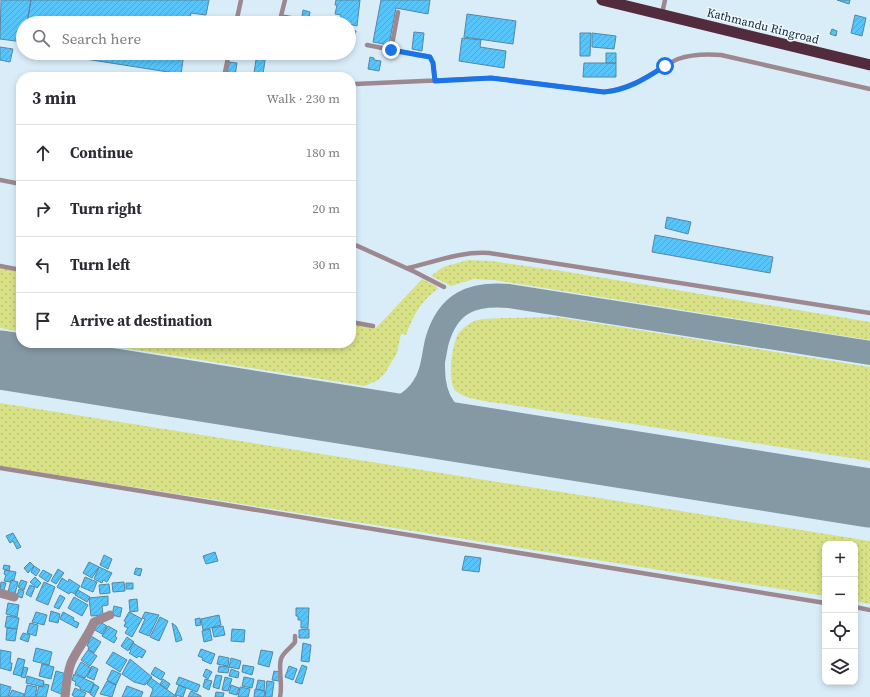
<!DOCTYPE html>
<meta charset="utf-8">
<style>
:root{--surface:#fff;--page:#f2f2f3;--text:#2b2b33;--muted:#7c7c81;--line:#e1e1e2}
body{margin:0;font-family:"Source Serif 4",serif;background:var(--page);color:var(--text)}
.controls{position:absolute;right:12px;bottom:12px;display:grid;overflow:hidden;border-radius:8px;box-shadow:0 2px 6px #0003}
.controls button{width:36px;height:36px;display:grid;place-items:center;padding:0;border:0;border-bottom:1px solid var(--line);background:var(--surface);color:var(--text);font:20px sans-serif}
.stop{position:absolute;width:12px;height:12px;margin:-9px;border:3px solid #1a73e8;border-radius:50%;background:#fff}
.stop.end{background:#1a73e8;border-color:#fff;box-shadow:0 1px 4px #0008}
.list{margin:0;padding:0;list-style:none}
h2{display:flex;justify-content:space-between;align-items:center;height:52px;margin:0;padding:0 16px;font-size:17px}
h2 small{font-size:13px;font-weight:400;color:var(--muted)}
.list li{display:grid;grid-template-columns:26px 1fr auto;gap:12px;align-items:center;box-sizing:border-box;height:56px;padding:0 16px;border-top:1px solid var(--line)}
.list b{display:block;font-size:15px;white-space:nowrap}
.list em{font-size:13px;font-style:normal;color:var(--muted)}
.icon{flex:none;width:22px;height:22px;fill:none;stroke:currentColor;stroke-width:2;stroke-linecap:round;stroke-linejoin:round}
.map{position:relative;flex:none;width:870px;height:697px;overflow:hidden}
.search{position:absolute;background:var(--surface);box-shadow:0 2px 6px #0003;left:16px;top:16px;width:340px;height:44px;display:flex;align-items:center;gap:10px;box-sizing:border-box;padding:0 14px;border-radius:22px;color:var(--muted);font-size:15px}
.panel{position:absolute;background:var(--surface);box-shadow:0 2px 6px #0003;left:16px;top:72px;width:340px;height:276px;border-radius:16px}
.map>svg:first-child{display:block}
</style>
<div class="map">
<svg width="870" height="697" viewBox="0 0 870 697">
<defs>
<pattern id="grass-dots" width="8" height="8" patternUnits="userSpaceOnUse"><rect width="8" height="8" fill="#d8e185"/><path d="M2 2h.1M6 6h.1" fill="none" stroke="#b8c173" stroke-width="1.8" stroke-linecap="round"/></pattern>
<pattern id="building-hatch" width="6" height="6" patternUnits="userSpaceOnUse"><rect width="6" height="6" fill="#57c5fb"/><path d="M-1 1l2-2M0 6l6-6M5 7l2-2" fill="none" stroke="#4ba9d8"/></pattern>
</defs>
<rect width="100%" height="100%" fill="#d9edf9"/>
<!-- grass -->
<path fill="url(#grass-dots)" d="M468 260 491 261 562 271 870 322V340L494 280 474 279 451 286 431 276 443 267Z
M0 267 21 271V332L0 328Z
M422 279 436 286 438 289C421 300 413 316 406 335L401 334 397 353 385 373 378 380 365 386 93 343H351V324L376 328Z
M557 317 870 367V461L505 404C491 402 468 400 457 392 446 384 452 345 458 334 462 329 468 323 475 321 482 318 493 319 502 318 520 318 539 317 557 317Z
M0 403 870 541V604L855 601V544H825V596L0 466Z"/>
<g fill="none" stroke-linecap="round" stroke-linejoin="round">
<!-- taxiway -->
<path stroke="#8599a4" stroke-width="24" d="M433 364C432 403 448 420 482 436
M379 419C396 411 413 403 423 388 433 373 433 358 437 341 448 303 471 293 509 296L870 353"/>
<!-- runway -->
<path stroke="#8599a4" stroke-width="59" d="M0 360 870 498"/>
</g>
<!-- building -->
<path fill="url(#building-hatch)" stroke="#5687a1" d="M1 0H31L27 23H23V42L0 39Z
M31 0H209L206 15 191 13 189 23H27Z
M336 0H360L357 26 349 24V23H340L341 15 335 14 337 5H335Z
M381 0H430L428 14 396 8 389 45 373 42Z
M837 0H850L849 4Z
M303 10 310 12 308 23H301Z
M467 14 516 21 513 44 464 37Z
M283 15 295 17 294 23H281Z
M855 15 866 18 862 36 851 33Z
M309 19 327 23H308Z
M832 29 837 31 836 36 830 34Z
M349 30 356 31 354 38 349 37Z
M414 32 424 33 422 51 412 49Z
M580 33H591L590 56H580Z
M592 33 616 36 614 49 592 47Z
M462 38 481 40 480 47 506 51 504 68 459 61Z
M0 47 13 49 10 62 0 60Z
M47 53H184L181 74Z
M257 53 266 54 263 74 254 73Z
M606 53H616V63H606Z
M370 57 374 58V60L381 61 379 71 368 69Z
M229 62 237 63 235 76 227 75Z
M584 63H616V77H583Z
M667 217 691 222 688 234 665 228Z
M655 235 773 257 770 273 652 252Z
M13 533 21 547 17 549 13 541 10 543 6 536Z
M215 552 218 561 206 564 203 556Z
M104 555 112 559 108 569 100 565Z
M465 556 481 558 479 572 462 570Z
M30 562 34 566 28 573 24 568Z
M89 562 99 567 92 578 83 573Z
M4 565 10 566 9 571 3 569Z
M34 566 40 570 36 576 31 572Z
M99 567 112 573 107 582 103 580 102 583 94 579Z
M136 568 142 569 140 576 134 574Z
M58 569 64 573 56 584 51 581Z
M5 570 16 572 14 580H11L10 582 4 581 6 575 4 574Z
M43 570 52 575 48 582 39 576Z
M35 577 41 583 37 588 30 582Z
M85 577 97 582 93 592 81 587Z
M62 578 68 582 69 579 80 586 75 594 71 592 69 594 57 587Z
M11 580 18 582 15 594 8 592Z
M21 580 27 582 24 590 18 587Z
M1 582 6 583 4 590 0 589Z
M44 582 55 587 48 605 36 600Z
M124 582 125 591 113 592 112 583Z
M126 583H133V589H126Z
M109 584 110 593 100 594 99 585Z
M30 585 35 587 31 597 26 594Z
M19 589 24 591 22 598 17 596Z
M78 590 90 597 87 602 75 595Z
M60 595 65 598 59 609 54 607Z
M108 596V605L102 606 103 615 91 616 89 598Z
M74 597 88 605 82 616 68 608Z
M137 599 138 611 130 612 129 600Z
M8 603 19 605 17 617 6 614Z
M114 606 122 608 120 617 112 615Z
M296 608H309L308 628H301V620H298V616H296Z
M51 611 60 614 58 623 49 621Z
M36 612 47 615 44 625 32 622Z
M63 612 74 618 73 620 79 623 77 628 60 619Z
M129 612 142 619 132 637 125 633 128 628 124 626 126 622 124 621Z
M145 612 159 615 149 636 139 632 145 619 142 618Z
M219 615 221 625 203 630 201 619Z
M7 616 19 618 17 629 5 627Z
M160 617 168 621 159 641 150 637Z
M200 618 201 625 196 626 195 619Z
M98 621 107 626 102 634 93 629Z
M30 623 38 625 36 636 27 633Z
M172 623 176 626 180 634 182 640 176 642Z
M108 626 117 631 115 636 117 638 114 643 102 636Z
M223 626 225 635 214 637 212 628Z
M7 628 17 629 15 641 6 640Z
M210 629 212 640 204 642 202 631Z
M232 629 245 630 244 642 231 641Z
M309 629V638H299V630Z
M23 633 30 635 28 642 20 639Z
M91 636 101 642 94 653 88 649 89 647 87 646Z
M127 637 134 642 128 651 121 646Z
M133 643 146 651 142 658 139 656 137 658 129 653 131 651 129 649Z
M303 643 311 645 309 662 301 661Z
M36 648 52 652 49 665 33 661Z
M201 649 215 654 211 664 202 660 203 658 198 656Z
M0 650 11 652 10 663H12L11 671 0 668Z
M88 650 97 656 90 666 81 660Z
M261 650 273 652 269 667 258 664Z
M113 652 127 660 120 672 106 663Z
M219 656 229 658 228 666 217 664Z
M18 658 25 660 21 676 13 674Z
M231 658 241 661 239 669 229 667Z
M130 659 152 677 145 685 134 682 122 674Z
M81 662 91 668 85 678 75 673Z
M42 664 54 667 51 679 39 676Z
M243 665 254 667 252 675 242 672Z
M302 665 307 667 302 684 295 682Z
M92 666 98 669 94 680 87 677Z
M219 666 229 667 228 673 218 672Z
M289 666 297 669 293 680 285 677Z
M24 667 28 668 25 678 21 677Z
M155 667 165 673 161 680 151 674Z
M206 669 212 672 208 679 203 676Z
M231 669 239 672 238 678 229 676Z
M112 670 121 674 116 685 107 680Z
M56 671 67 674 61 694 51 690Z
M274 671 281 672 279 681 272 680Z
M74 674 94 683 90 693 80 689V687L75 685 76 682 72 680Z
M216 675 222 676 219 689 213 687Z
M27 676 44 681 43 687 26 683Z
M179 677 200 685 197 692 176 684Z
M225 677 232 679 228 691 222 690Z
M244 677 254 679 252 688 242 686Z
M151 678 177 697H150L153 689 147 684Z
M163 679 170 684 167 689 160 684Z
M205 679 212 681 209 690 203 687Z
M258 680 265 681 264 691 256 689Z
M107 681 116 685 112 697 100 694Z
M267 681 274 682 272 697H265Z
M0 684 11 687 8 697H0Z
M44 684 49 685 46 697H36L39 686 43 687Z
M94 684 99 687 94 697 90 694Z
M27 685 37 687 35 697H24Z
M179 685 186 688 183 697 175 695Z
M231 685 239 688 237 695 229 693Z
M127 686 143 692 141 697H122Z
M240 687 250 689 248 697H238Z
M75 688 86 693 84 697H74V696L72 695Z
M255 689 265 691 264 697H254Z
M12 690 24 694 23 697H9Z
M191 691 201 696V697H188Z
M216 692 224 693 223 697H215Z"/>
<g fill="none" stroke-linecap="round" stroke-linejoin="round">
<!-- service -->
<path stroke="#9e8890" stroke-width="4.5" d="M662 14 665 0
M281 16 285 0
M236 23 241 0
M367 45 430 57 433 63 435 81
M391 50 398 12
M224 77 229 53
M351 85 355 84 491 78 604 92C619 90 632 86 645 78 656 72 666 64 678 59 692 54 706 54 721 55L870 89
M0 180 21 184
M351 243 415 272 444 287
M0 266 21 270
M408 268C434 262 461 251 489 253L870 313
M351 322 373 326
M0 468 825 603
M855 607 870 610
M280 697C283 685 278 668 281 659 283 652 291 648 295 642V636"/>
<!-- minor -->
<path stroke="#9e8890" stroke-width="9" d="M0 593 14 597
M65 697C66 686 67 674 71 663 77 649 88 637 94 622L110 615"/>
<!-- trunk -->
<path stroke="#522c3d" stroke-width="11" d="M602 0 870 65"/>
</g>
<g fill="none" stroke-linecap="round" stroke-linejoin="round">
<!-- route -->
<path stroke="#1a73e8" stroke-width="5" d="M391 50 430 57 433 63 435 81 491 78 604 92C628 90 646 78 665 66"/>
</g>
<g text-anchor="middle" stroke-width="3" stroke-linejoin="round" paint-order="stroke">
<!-- street labels -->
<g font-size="12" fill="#122631" stroke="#eef8fe">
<text transform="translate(763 26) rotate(14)" y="4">Kathmandu Ringroad</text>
</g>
</g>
</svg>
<div class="controls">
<button>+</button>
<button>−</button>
<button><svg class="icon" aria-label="locate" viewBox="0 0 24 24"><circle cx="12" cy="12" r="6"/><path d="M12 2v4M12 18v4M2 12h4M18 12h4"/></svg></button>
<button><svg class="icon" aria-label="layers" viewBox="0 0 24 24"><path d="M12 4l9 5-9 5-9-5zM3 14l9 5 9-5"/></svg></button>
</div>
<div class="stop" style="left:665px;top:66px"></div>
<div class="stop end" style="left:391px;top:50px"></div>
<div class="search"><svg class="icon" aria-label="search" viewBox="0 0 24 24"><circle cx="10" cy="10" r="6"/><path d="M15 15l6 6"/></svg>Search here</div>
<section class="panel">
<h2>3 min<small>Walk · 230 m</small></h2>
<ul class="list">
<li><svg class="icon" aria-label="ahead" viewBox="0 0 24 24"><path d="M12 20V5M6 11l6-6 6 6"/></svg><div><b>Continue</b></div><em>180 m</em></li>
<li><svg class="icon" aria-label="right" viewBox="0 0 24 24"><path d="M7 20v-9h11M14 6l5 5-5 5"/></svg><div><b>Turn right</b></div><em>20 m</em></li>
<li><svg class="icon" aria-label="left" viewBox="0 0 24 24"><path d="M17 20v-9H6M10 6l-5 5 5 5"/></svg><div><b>Turn left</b></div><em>30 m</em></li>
<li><svg class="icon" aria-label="arrive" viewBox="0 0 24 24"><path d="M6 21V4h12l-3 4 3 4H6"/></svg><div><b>Arrive at destination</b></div></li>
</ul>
</section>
</div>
